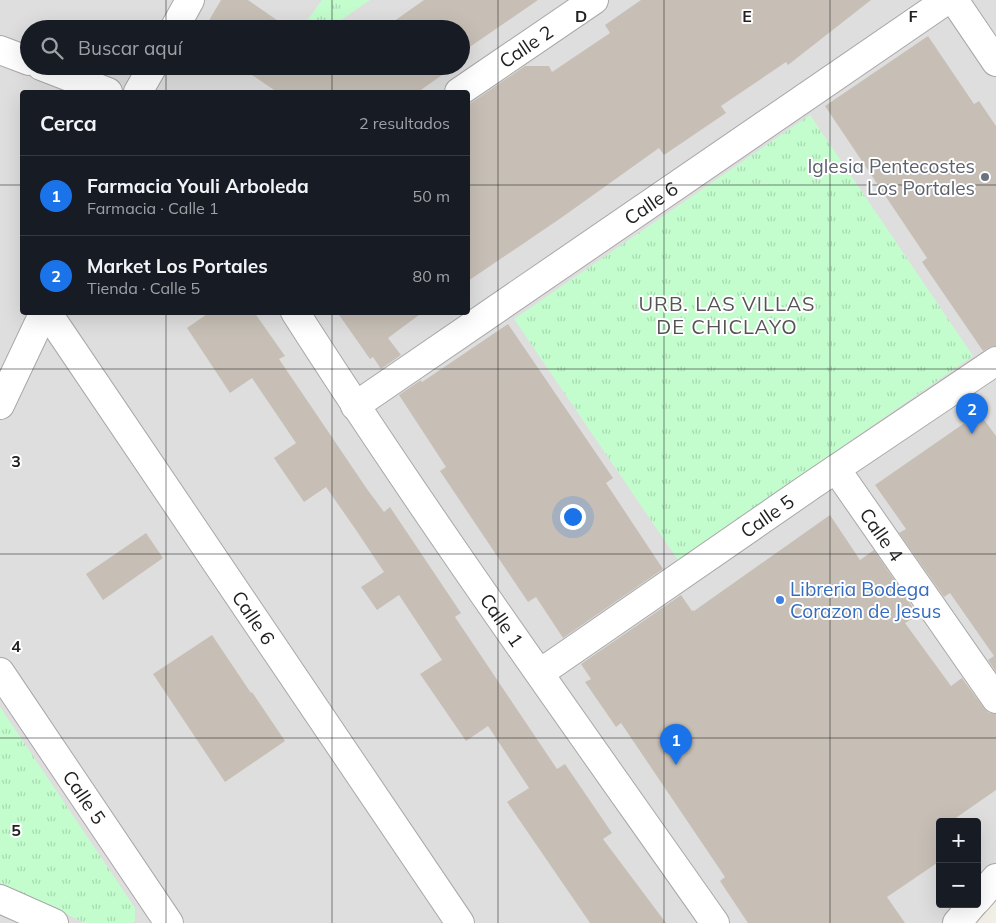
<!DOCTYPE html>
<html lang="es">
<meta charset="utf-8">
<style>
:root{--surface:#171b24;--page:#20242c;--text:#f1f3f6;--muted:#9ea1a6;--line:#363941;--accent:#1a73e8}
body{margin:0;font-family:Mulish,sans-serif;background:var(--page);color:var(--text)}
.controls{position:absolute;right:15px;bottom:15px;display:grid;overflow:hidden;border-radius:5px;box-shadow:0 5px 20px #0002}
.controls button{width:45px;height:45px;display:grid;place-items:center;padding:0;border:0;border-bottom:1px solid var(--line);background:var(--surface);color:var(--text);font:25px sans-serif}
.you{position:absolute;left:572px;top:516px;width:18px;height:18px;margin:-12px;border:4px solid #fff;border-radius:50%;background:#1a73e8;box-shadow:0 0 0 8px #1a73e833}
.badge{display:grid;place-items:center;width:32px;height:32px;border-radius:50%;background:var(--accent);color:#fff;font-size:16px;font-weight:700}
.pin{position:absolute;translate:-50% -41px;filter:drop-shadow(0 1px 2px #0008)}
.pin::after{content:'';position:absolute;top:26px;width:18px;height:15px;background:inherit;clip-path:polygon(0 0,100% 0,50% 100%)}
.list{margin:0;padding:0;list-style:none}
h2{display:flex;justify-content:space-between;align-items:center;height:65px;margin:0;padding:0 20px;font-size:21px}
h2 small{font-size:16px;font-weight:400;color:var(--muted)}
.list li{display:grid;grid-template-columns:32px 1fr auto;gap:15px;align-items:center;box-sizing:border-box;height:80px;padding:0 20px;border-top:1px solid var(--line)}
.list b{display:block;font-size:19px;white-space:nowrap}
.list p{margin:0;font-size:16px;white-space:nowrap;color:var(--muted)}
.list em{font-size:16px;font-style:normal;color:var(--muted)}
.icon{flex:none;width:28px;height:28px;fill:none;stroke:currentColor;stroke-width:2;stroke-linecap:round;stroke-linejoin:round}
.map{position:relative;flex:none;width:996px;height:923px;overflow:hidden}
.search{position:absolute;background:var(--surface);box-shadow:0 5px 20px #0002;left:20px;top:20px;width:450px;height:55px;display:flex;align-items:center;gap:12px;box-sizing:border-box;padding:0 18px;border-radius:28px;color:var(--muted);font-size:19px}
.panel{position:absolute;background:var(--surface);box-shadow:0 5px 20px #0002;left:20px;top:90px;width:450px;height:225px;border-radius:5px}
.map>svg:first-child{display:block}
</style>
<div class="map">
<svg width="996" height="923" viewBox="0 0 996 923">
<defs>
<pattern id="park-tufts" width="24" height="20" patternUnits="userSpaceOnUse" patternTransform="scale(1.25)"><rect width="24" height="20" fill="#c3fdcd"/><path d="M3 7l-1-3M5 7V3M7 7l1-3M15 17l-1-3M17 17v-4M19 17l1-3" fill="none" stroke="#a7d9b0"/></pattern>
</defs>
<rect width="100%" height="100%" fill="#f2efe7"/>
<!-- residential -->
<path fill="#dfdede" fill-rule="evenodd" d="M0 0H996V890L967 923H0ZM29 29H461V66H29ZM22 92H468V312H22ZM940 822H977V904H940Z"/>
<!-- park -->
<path fill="url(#park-tufts)" d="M322 0H370L328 29H301Z
M810 115 973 356 678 560 514 319Z
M0 707 135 908V920L133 923H85L0 883Z"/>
<!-- building -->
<path fill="#c7bfb6" d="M221 0H248L290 29H204Z
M424 0H538L461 53V29H383Z
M641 0H871L788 65 786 62 721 106 726 113 664 155 659 148 561 218 468 281V105L525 66H549L552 72 610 33 605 25Z
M928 36 974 104 979 101 996 126V346L988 348 983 351 922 262 927 258 825 106Z
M239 66H455L418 92H277Z
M210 312H254L285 356 279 359 367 489 384 512 390 507 461 613 455 617 557 769 565 764 612 833 603 839 666 923H590L507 802 529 788 488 726 466 741 420 674 442 660 399 595 377 610 361 587 384 572 356 530 326 487 304 502 274 458 296 443 252 378 230 393 187 328Z
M337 312H423L388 338 401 355 381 369 373 357 370 359Z
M508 324 613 478 606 483 663 569 563 638 536 597 528 602 440 471 446 467 399 395 421 380 422 382Z
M979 413 996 436V672L988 660 994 656 950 593 944 597 899 533 906 529 875 485Z
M830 515 860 560 874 550 918 615 905 623 951 686 962 678 984 708 989 713 996 714V790L950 822H940V861L887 897 905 923H748L720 881 725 877 621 723 616 727 585 682 591 679 581 664 681 595 692 611 693 610 694 611Z
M146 533 163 558 103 600 86 574Z
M212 635 251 693 252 692 285 741 225 782 153 674Z"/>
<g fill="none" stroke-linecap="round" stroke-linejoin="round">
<!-- minor casing -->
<g stroke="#a8a8a8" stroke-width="30">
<g id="minor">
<path d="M954 0 996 62"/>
<path d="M174 29 190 0"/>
<path d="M0 50 29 61"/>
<path d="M41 66 108 92"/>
<path d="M138 92 153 66"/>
<path id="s1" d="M459 92 594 0"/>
<path id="s2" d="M47 312 460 923"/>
<path id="s3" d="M295 312C428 520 573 721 715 923"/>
<path d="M0 405 44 312"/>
<path id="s4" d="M355 406 947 0"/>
<path id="s5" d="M836 469 996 699"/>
<path id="s6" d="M0 672 169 923"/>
<path id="s7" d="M540 673 812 485 996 361"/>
<path d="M0 899 54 923"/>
<path d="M977 900 996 878"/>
<path d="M957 923 973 904"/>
</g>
</g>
<!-- minor -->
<use href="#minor" stroke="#fff" stroke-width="28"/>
</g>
<!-- grid -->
<path fill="none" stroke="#212121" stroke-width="1" stroke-opacity="0.55" d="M166 0V29M332 0V29M498 0V923M664 0V923M830 0V923M166 66V92M332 66V92M0 185H22M468 185H996M166 312V923M332 312V923M0 369H996M0 554H996M0 738H996"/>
<!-- markers -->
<circle fill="#6b7280" stroke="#fff" stroke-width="2" cx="985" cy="177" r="5"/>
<circle fill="#3f7fe0" stroke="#fff" stroke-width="2" cx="780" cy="600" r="5"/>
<g text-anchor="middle" stroke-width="4" stroke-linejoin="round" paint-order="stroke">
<!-- street labels -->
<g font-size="19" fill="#212121" stroke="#fff">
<text dy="7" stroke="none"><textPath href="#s1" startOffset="81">Calle 2</textPath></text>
<text dy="7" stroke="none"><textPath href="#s4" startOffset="359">Calle 6</textPath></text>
<text dy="7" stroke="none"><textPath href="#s7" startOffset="276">Calle 5</textPath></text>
<text dy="7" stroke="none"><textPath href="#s5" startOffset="80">Calle 4</textPath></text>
<text dy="7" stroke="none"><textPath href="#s2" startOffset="369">Calle 6</textPath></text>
<text dy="7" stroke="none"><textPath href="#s3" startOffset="371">Calle 1</textPath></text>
<text dy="7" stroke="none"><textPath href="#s6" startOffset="151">Calle 5</textPath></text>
</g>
<!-- worship labels -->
<g font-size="19" fill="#5b616d" stroke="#fff" text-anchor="end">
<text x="975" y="173">Iglesia Pentecostes<tspan x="975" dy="22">Los Portales</tspan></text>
</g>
<!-- shop labels -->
<g font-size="19" fill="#366cbe" stroke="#fff" text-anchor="start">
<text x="790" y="596">Libreria Bodega<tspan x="790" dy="22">Corazon de Jesus</tspan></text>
</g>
<!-- neighbourhood labels -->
<g font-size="20" letter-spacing="1" fill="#545454" stroke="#fff">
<text x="727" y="311">URB. LAS VILLAS<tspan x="727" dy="23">DE CHICLAYO</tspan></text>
</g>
</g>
<g font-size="16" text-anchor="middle" font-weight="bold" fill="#212121" stroke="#fff" stroke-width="4" stroke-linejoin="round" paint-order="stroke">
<text x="581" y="22">D</text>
<text x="747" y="22">E</text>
<text x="913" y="22">F</text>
<text x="16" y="467">3</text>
<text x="16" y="652">4</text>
<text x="16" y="836">5</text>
</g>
</svg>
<div class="controls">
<button>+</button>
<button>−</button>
</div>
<div class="you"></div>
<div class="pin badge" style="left:676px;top:765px">1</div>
<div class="pin badge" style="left:972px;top:434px">2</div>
<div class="search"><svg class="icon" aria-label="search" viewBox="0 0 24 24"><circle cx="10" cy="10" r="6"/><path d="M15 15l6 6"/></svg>Buscar aquí</div>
<section class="panel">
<h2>Cerca<small>2 resultados</small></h2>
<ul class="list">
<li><span class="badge">1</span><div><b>Farmacia Youli Arboleda</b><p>Farmacia · Calle 1</p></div><em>50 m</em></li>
<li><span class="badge">2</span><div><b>Market Los Portales</b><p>Tienda · Calle 5</p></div><em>80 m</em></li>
</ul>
</section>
</div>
